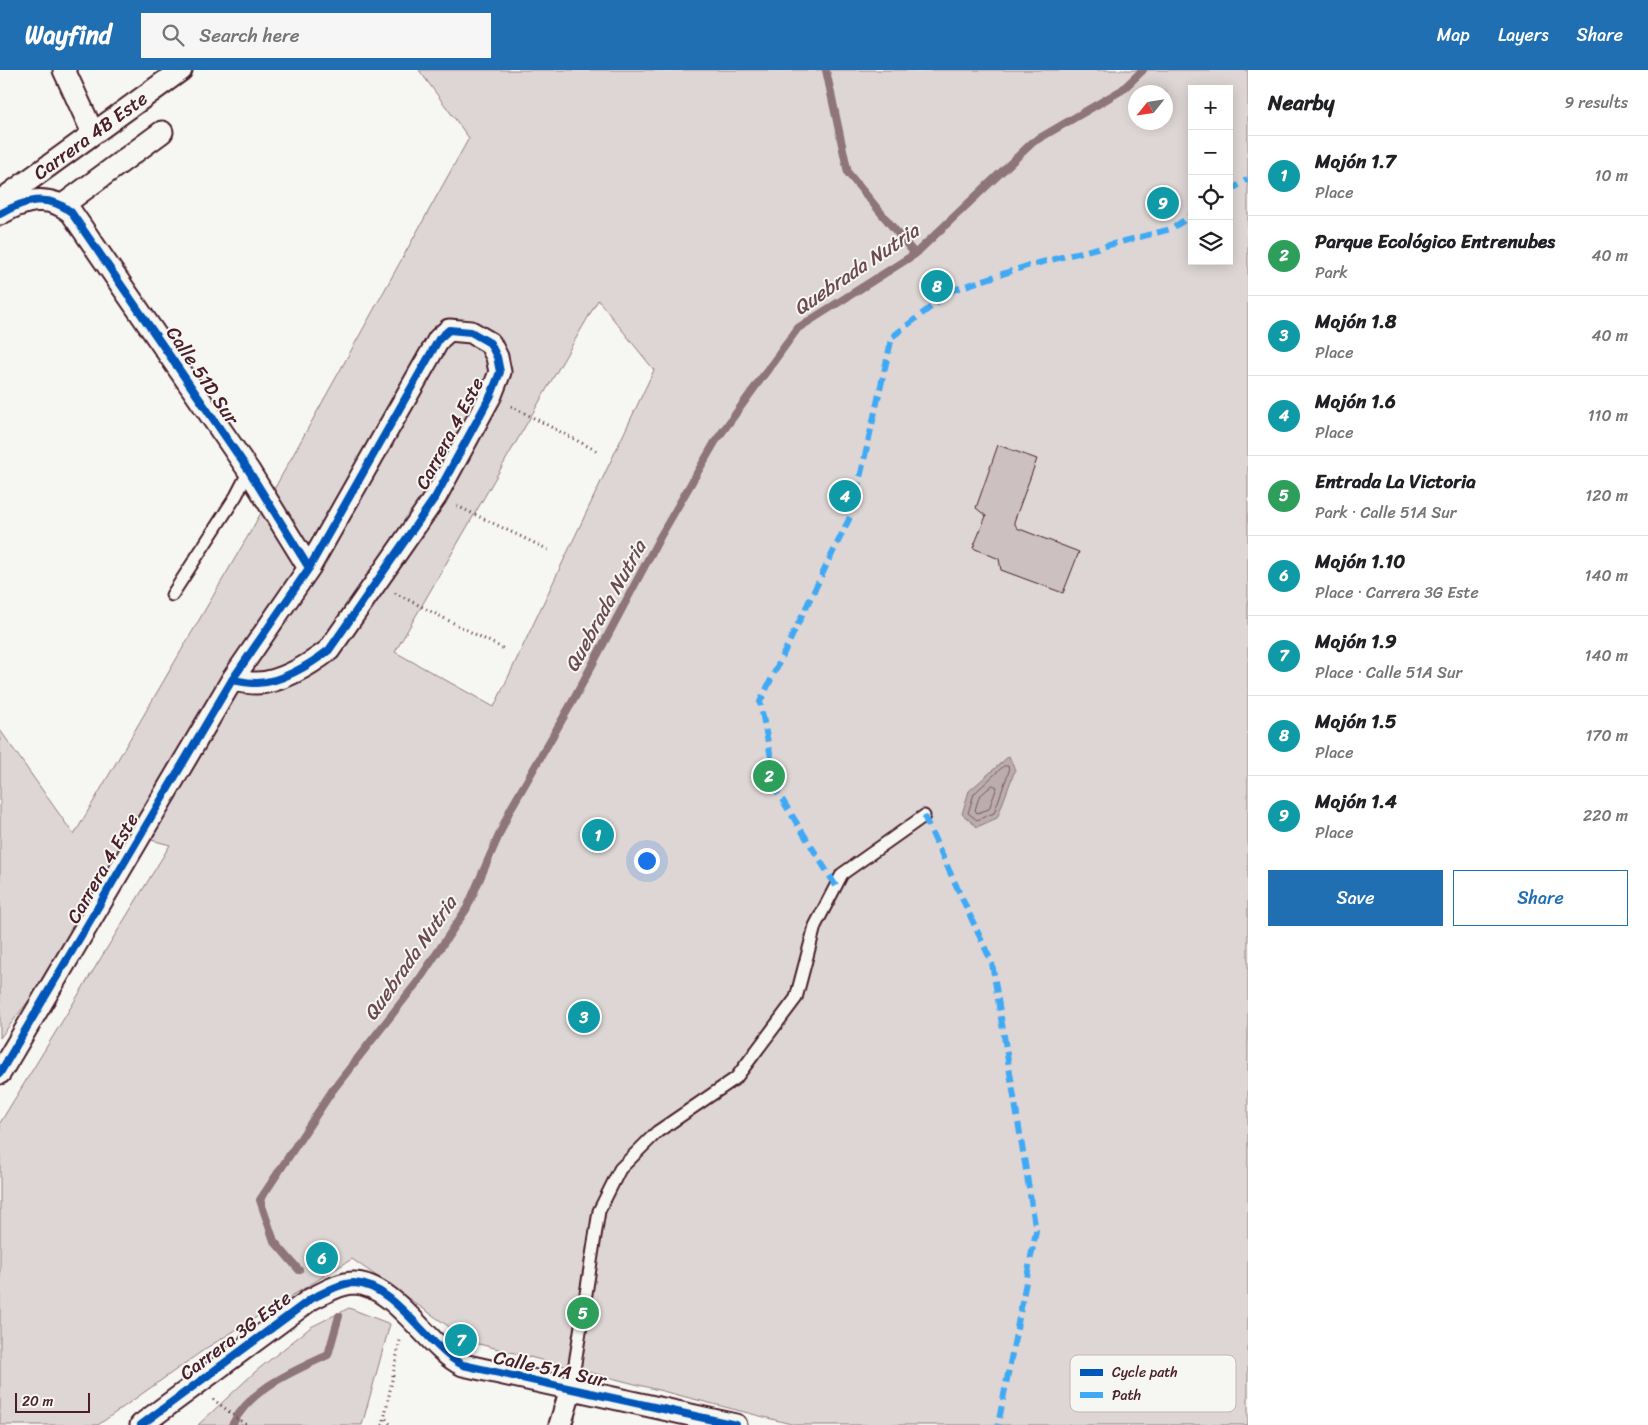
<!DOCTYPE html>
<meta charset="utf-8">
<style>
:root{--surface:#fff;--page:#f6f6f6;--text:#202124;--muted:#757577;--line:#e0e0e0;--accent:#1f6fb2}
body{margin:0;font-family:Sriracha,sans-serif;background:var(--page);color:var(--text)}
.controls{position:absolute;right:15px;top:15px;display:grid;overflow:hidden;border-radius:0px;box-shadow:0 2px 12px #0003}
.controls button{width:45px;height:45px;display:grid;place-items:center;padding:0;border:0;border-bottom:1px solid var(--line);background:var(--surface);color:var(--text);font:25px sans-serif}
.compass{position:absolute;left:1128px;top:15px;width:45px;height:45px;border-radius:50%;background:var(--surface);box-shadow:0 2px 12px #0003;rotate:240deg}
.scale{position:absolute;left:15px;bottom:12px;width:75px;box-sizing:border-box;padding-left:5px;border:2px solid #4a1f2b;border-top:0;font-size:14px;line-height:18px;white-space:nowrap;color:#4a1f2b;-webkit-text-stroke:4px #f6f6f2;paint-order:stroke}
.you{position:absolute;left:646px;top:790px;width:18px;height:18px;margin:-12px;border:4px solid #fff;border-radius:50%;background:#1a73e8;box-shadow:0 0 0 8px #1a73e833}
.badge{display:grid;place-items:center;width:32px;height:32px;border-radius:50%;background:var(--accent);color:#fff;font-size:16px;font-weight:700}
.pin{position:absolute;translate:-50% -50%;border:2px solid #fff;box-shadow:0 1px 5px #0006}
.list{margin:0;padding:0;list-style:none}
h2{display:flex;justify-content:space-between;align-items:center;height:65px;margin:0;padding:0 20px;font-size:21px}
h2 small{font-size:16px;font-weight:400;color:var(--muted)}
.list li{display:grid;grid-template-columns:32px 1fr auto;gap:15px;align-items:center;box-sizing:border-box;height:80px;padding:0 20px;border-top:1px solid var(--line)}
.list b{display:block;font-size:19px;white-space:nowrap}
.list p{margin:0;font-size:16px;white-space:nowrap;color:var(--muted)}
.list em{font-size:16px;font-style:normal;color:var(--muted)}
.actions{display:flex;gap:10px;padding:15px 20px}
.actions a{flex:1;padding:11px 0;border:1px solid var(--accent);border-radius:0px;text-align:center;font-size:18px;color:var(--accent)}
.actions .main{background:var(--accent);color:#fff}
.icon{flex:none;width:28px;height:28px;fill:none;stroke:currentColor;stroke-width:2;stroke-linecap:round;stroke-linejoin:round}
.map{position:relative;flex:none;width:1248px;height:1355px;overflow:hidden}
header{display:flex;align-items:center;gap:30px;box-sizing:border-box;height:70px;padding:0 25px;background:var(--accent);color:#fff}
header strong{font-size:24px}
nav{display:flex;gap:28px;margin-inline-start:auto;font-size:18px}
.search{width:350px;height:45px;background:var(--page);display:flex;align-items:center;gap:12px;box-sizing:border-box;padding:0 18px;border-radius:0px;color:var(--muted);font-size:19px}
main{display:flex}
aside{flex:1;background:var(--surface)}
.map>svg:first-child{display:block}
</style>
<header>
<strong>Wayfind</strong>
<div class="search"><svg class="icon" aria-label="search" viewBox="0 0 24 24"><circle cx="10" cy="10" r="6"/><path d="M15 15l6 6"/></svg>Search here</div>
<nav><a>Map</a><a>Layers</a><a>Share</a></nav>
</header>
<main>
<div class="map">
<svg width="1248" height="1355" viewBox="0 0 1248 1355">
<rect width="100%" height="100%" fill="#f6f6f2"/>
<filter id="ink" filterUnits="userSpaceOnUse"><feTurbulence type="fractalNoise" baseFrequency=".02" numOctaves="2"/><feDisplacementMap in="SourceGraphic" scale="10" xChannelSelector="R" yChannelSelector="G"/><feConvolveMatrix kernelMatrix="1 2 1 2 8 2 1 2 1" color-interpolation-filters="sRGB"/></filter>
<g filter="url(#ink)">
<!-- green -->
<path fill="#ddd6d5" stroke="#947a80" fill-rule="evenodd" d="M419 0H1248V1355H795L471 1272 352 1189 208 1277 98 1355H0V1053L170 775 129 764 46 908 0 968V660L74 765 252 459 469 68ZM1192 19H1229V191H1192ZM1136 22H1166V52H1136ZM598 230 654 300 494 637 395 582Z
M349 1238 390 1254 362 1355H198L256 1301 311 1257Z"/>
<!-- water -->
<path fill="#bbadae" stroke="#8e747a" d="M1009 686 1015 700 997 748 977 757 962 744 969 721Z"/>
<g fill="none" stroke-linecap="round" stroke-linejoin="round">
<!-- shore -->
<path stroke="#77585f" stroke-width="1" d="M1004 696H1008L1009 701 994 743 977 750 968 743 974 724Z
M993 715 997 717 989 739 977 743 975 740 979 727Z"/>
<!-- stream -->
<path stroke="#8e747a" stroke-width="8" d="M826 0 848 103 915 184
M299 1200 274 1171 260 1130 332 1021 419 910 467 838 510 740 574 629 660 467 715 372 798 258 915 184 1033 72 1122 20 1143 0
M232 1355C251 1318 292 1302 328 1285L339 1246"/>
</g>
<!-- building -->
<path fill="#ccc1c0" stroke="#4a1f2b" d="M998 375 1037 389 1014 452 1017 458 1079 482 1063 523 1001 500 999 489 973 478 986 446 976 438Z"/>
<g fill="none" stroke-linecap="round" stroke-linejoin="round">
<!-- service casing -->
<g stroke="#4a1f2b" stroke-width="15">
<path id="service" d="M172 525 236 426 249 401
M571 1319 599 1141 620 1099 657 1062 736 1008 796 928 815 856 842 804 924 746"/>
</g>
<!-- minor casing -->
<g stroke="#4a1f2b" stroke-width="25">
<path id="minor" d="M64 0 93 63
M0 131 181 0
M63 135 162 62
M0 144C24 130 48 123 71 142L249 401 309 498
M0 1003 232 610 309 498 439 269 449 260 471 262 490 273 497 287 500 302 491 325 436 426 329 580C311 594 279 614 255 613 247 613 239 611 232 610
M141 1355 311 1229C324 1223 339 1213 354 1213 395 1214 428 1278 463 1295L736 1355
M560 1355 571 1319"/>
</g>
<!-- path -->
<path stroke="#4a1f2b" stroke-width="3" stroke-dasharray="1 4" stroke-linecap="butt" d="M511 336 597 381
M457 436 549 480
M395 523 506 580
M213 1329 246 1355
M386 1349 391 1355
M383 1355 400 1270"/>
<!-- service -->
<use href="#service" stroke="#f6f6f2" stroke-width="11"/>
<!-- minor -->
<use href="#minor" stroke="#f6f6f2" stroke-width="21"/>
<!-- quiet -->
<path stroke="#3fa9f5" stroke-width="6" stroke-dasharray="12 6" stroke-linecap="butt" d="M1229 121 1248 109
M924 746 992 893 1036 1161 998 1355
M836 816 778 723 760 632 852 443 892 267 953 220 1027 196 1171 159 1192 145"/>
<!-- cycleway casing -->
<g stroke="#f6f6f2" stroke-width="11">
<path id="cycleway" d="M0 144C24 130 48 123 71 142L249 401 309 498
M0 1003 232 610 309 498 439 269 449 260 471 262 490 273 497 287 500 302 491 325 436 426 329 580C311 594 279 614 255 613 247 613 239 611 232 610
M141 1355 311 1229C324 1223 339 1213 354 1213 395 1214 428 1278 463 1295L736 1355"/>
</g>
<!-- cycleway -->
<use href="#cycleway" stroke="#0057b8" stroke-width="8"/>
</g>
</g>
<g text-anchor="middle" stroke-width="4" stroke-linejoin="round" paint-order="stroke">
<!-- street labels -->
<g font-size="19" fill="#4a1f2b" stroke="#f6f6f2">
<text transform="translate(90 65) rotate(-36)" y="7">Carrera 4B Este</text>
<text transform="translate(203 305) rotate(56)" y="7">Calle 51D Sur</text>
<text transform="translate(449 363) rotate(-62)" y="7">Carrera 4 Este</text>
<text transform="translate(102 798) rotate(-60)" y="7">Carrera 4 Este</text>
<text transform="translate(235 1265) rotate(-37)" y="7">Carrera 3G Este</text>
<text transform="translate(550 1298) rotate(12)" y="7">Calle 51A Sur</text>
</g>
<!-- water labels -->
<g font-size="20" font-style="italic" fill="#6c4a52" stroke="#f6f6f2">
<text transform="translate(856 199) rotate(-34)" y="7">Quebrada Nutria</text>
<text transform="translate(605 536) rotate(-61)" y="7">Quebrada Nutria</text>
<text transform="translate(410 888) rotate(-55)" y="7">Quebrada Nutria</text>
</g>
</g>
<!-- legend -->
<rect x="1070" y="1285" width="166" height="57" rx="8" fill="#f6f6f2" stroke="#c2b6b6" stroke-width="1"/>
<rect x="1080" y="1299" width="23" height="7" fill="#0057b8"/>
<rect x="1080" y="1322" width="23" height="6" fill="#3fa9f5"/>
<g font-size="14" fill="#4a1f2b">
<text x="1112" y="1307">Cycle path</text>
<text x="1112" y="1330">Path</text>
</g>
</svg>
<div class="controls">
<button>+</button>
<button>−</button>
<button><svg class="icon" aria-label="locate" viewBox="0 0 24 24"><circle cx="12" cy="12" r="6"/><path d="M12 2v4M12 18v4M2 12h4M18 12h4"/></svg></button>
<button><svg class="icon" aria-label="layers" viewBox="0 0 24 24"><path d="M12 4l9 5-9 5-9-5zM3 14l9 5 9-5"/></svg></button>
</div>
<svg class="compass" viewBox="-18 -18 36 36"><path d="M0-13l5 13h-10z" fill="#e53935"/><path d="M0 13l5-13h-10z" fill="#757577"/></svg>
<div class="scale">20 m</div>
<div class="you"></div>
<div class="pin badge" style="left:598px;top:765px;background:#0f9aa8">1</div>
<div class="pin badge" style="left:769px;top:706px;background:#2e9e5b">2</div>
<div class="pin badge" style="left:584px;top:947px;background:#0f9aa8">3</div>
<div class="pin badge" style="left:845px;top:426px;background:#0f9aa8">4</div>
<div class="pin badge" style="left:583px;top:1243px;background:#2e9e5b">5</div>
<div class="pin badge" style="left:322px;top:1188px;background:#0f9aa8">6</div>
<div class="pin badge" style="left:461px;top:1270px;background:#0f9aa8">7</div>
<div class="pin badge" style="left:937px;top:216px;background:#0f9aa8">8</div>
<div class="pin badge" style="left:1163px;top:133px;background:#0f9aa8">9</div>
</div>
<aside>
<h2>Nearby<small>9 results</small></h2>
<ul class="list">
<li><span class="badge" style="background:#0f9aa8">1</span><div><b>Mojón 1.7</b><p>Place</p></div><em>10 m</em></li>
<li><span class="badge" style="background:#2e9e5b">2</span><div><b>Parque Ecológico Entrenubes</b><p>Park</p></div><em>40 m</em></li>
<li><span class="badge" style="background:#0f9aa8">3</span><div><b>Mojón 1.8</b><p>Place</p></div><em>40 m</em></li>
<li><span class="badge" style="background:#0f9aa8">4</span><div><b>Mojón 1.6</b><p>Place</p></div><em>110 m</em></li>
<li><span class="badge" style="background:#2e9e5b">5</span><div><b>Entrada La Victoria</b><p>Park · Calle 51A Sur</p></div><em>120 m</em></li>
<li><span class="badge" style="background:#0f9aa8">6</span><div><b>Mojón 1.10</b><p>Place · Carrera 3G Este</p></div><em>140 m</em></li>
<li><span class="badge" style="background:#0f9aa8">7</span><div><b>Mojón 1.9</b><p>Place · Calle 51A Sur</p></div><em>140 m</em></li>
<li><span class="badge" style="background:#0f9aa8">8</span><div><b>Mojón 1.5</b><p>Place</p></div><em>170 m</em></li>
<li><span class="badge" style="background:#0f9aa8">9</span><div><b>Mojón 1.4</b><p>Place</p></div><em>220 m</em></li>
</ul>
<div class="actions"><a class="main">Save</a><a>Share</a></div>
</aside>
</main>
